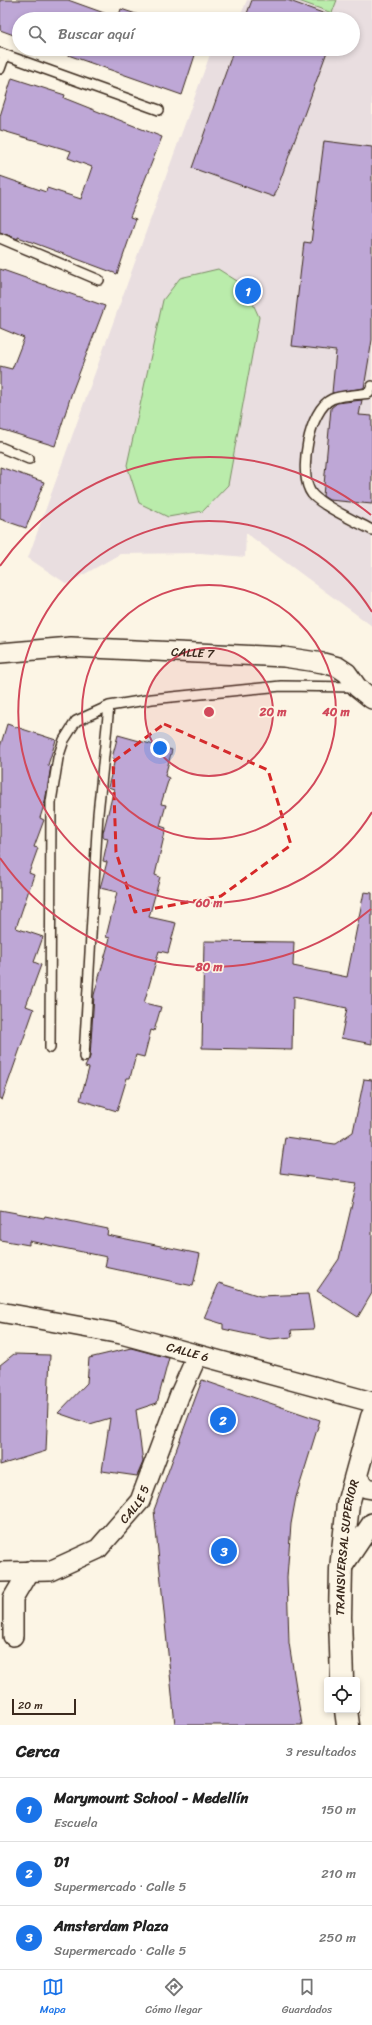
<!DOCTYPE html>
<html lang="es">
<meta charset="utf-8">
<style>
:root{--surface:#fff;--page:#f2f2f2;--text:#222;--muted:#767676;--line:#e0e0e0;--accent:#1a73e8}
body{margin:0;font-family:Sriracha,sans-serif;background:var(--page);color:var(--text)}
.controls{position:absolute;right:12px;bottom:12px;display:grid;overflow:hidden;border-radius:4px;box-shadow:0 2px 6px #0003}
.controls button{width:36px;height:36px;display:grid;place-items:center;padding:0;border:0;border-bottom:1px solid var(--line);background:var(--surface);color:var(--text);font:20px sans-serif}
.scale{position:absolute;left:12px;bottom:10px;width:64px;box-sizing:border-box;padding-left:4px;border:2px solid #3b2a1e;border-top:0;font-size:11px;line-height:14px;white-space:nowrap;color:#3b2a1e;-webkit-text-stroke:3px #fcf5e5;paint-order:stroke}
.you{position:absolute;left:160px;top:748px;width:14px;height:14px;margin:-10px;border:3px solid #fff;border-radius:50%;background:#1a73e8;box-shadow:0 0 0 6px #1a73e833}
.badge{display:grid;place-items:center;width:26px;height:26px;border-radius:50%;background:var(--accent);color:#fff;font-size:13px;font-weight:700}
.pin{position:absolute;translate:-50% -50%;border:2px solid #fff;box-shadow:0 1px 4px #0006}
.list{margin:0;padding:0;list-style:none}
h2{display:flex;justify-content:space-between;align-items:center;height:52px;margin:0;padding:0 16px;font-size:17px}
h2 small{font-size:13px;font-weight:400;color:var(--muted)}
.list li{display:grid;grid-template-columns:26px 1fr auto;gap:12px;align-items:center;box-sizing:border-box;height:64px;padding:0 16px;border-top:1px solid var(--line)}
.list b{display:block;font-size:15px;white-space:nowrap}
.list p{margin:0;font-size:13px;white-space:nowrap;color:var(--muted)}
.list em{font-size:13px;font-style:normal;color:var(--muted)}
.icon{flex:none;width:22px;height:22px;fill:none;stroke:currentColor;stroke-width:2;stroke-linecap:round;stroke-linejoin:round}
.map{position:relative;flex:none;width:372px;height:1725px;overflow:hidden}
.search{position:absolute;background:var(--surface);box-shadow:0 2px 6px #0003;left:12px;right:12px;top:12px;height:44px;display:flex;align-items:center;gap:10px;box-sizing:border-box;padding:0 14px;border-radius:22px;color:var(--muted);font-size:15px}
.sheet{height:244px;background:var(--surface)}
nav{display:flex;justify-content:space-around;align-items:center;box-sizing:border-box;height:56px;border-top:1px solid var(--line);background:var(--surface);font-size:11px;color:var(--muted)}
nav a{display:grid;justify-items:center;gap:2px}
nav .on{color:var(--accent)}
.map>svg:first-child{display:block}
</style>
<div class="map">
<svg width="372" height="1725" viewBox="0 0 372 1725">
<rect width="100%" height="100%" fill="#fcf5e5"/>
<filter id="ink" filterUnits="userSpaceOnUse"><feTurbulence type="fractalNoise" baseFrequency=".025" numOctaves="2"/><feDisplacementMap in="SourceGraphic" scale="8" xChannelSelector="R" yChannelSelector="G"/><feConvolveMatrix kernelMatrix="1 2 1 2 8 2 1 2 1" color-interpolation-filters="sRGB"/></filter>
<g filter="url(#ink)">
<!-- built -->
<path fill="#e9dee0" d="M247 0H372V626L246 533 245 557 201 553 120 554 67 584 28 558 212 49H353V19H239Z"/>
<!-- pitch -->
<path fill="#baecab" stroke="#7a8b64" d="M296 0H337L332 13Z
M218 269 245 286 259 317 228 485 203 511 168 517 139 503 127 465 163 300 180 278Z"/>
<!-- building -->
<path fill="#bea7d6" stroke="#3b2a1e" d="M0 0H68L118 18 121 9 151 19H19V37L0 30Z
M252 0H287L339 19H245Z
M51 49H197L182 95Z
M234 49H328L274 197 192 168Z
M12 78 65 95 64 98 162 137 130 217 136 219 117 274 18 237V239L0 232V176L46 192 47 188 81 199 92 167 68 158 71 151 0 130V116Z
M324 141 372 147V340L364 388 332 393 336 351 292 346 304 242 311 243Z
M0 269 105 306 72 392 55 446 0 429V366L12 369 24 338 0 328Z
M362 400 359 415 372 416V504L329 500 323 496 331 408 337 403Z
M0 467 44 482 26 528 0 519Z
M7 724 56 740 48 765 51 766 45 802 40 818 44 820 34 847 38 848 29 873 34 875 16 928 43 937 34 962 41 965 26 1006 34 1009 2 1100 0 1099V747Z
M118 735 172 750 165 776 169 778 161 804 166 805 160 826 166 828 155 875 160 877 149 917 176 923 168 953 159 951 144 1003 161 1007 154 1031 151 1030 144 1057 136 1055 130 1078H127L117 1111 80 1100 89 1068 85 1067 90 1057 94 995 110 938 106 937 117 892 100 888 107 862 103 861 108 838 103 837V833L114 789 108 787 115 759 112 758Z
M364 892 372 893V1044L341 1038 347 1008 293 997 292 1050 202 1048 204 941 294 942 293 966 347 977Z
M364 1079 372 1080V1293L358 1317 317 1291 339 1259 357 1183 280 1173 285 1137 335 1144 353 1132Z
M0 1210 44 1218 45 1216 108 1229 107 1235 200 1254 193 1286 105 1267 107 1257 29 1241V1245L0 1240Z
M219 1283 260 1296 308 1294 314 1329 291 1330 292 1337 270 1339 223 1329V1324L204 1318Z
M131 1348 169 1358 157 1403 136 1410 143 1462 137 1476 102 1471 110 1418 90 1424 58 1413 87 1383 89 1358Z
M14 1354 50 1355 46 1451 0 1465V1365Z
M202 1380 320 1420 296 1497 291 1524 287 1577 289 1643 302 1725H175L154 1510Z"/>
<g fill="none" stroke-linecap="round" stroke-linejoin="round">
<!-- service casing -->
<g stroke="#3b2a1e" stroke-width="12">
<path id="service" d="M0 53 159 110
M0 69 5 55
M0 238 99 280
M372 386 369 393C358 395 341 395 332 399 309 409 297 475 312 494 322 506 357 522 372 530
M0 447 29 459
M50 1048 51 802 58 758 64 740 76 721 109 706 152 699 281 686 356 687
M84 1057 98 814 109 706"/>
</g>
<!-- minor casing -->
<g stroke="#3b2a1e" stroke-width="22">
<g id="minor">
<path id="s1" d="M0 653 71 647 284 657 323 663 338 667 347 673 357 687 372 699"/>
<path id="s2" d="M0 1312 121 1334 372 1402"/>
<path d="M356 1476 366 1488 372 1489"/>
<path d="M341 1569 372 1523"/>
<path id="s3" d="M0 1572 50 1571 98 1549 140 1501 180 1394 197 1356"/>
<path d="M13 1636V1598L29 1571"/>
</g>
</g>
<!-- secondary casing -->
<g stroke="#3b2a1e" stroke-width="25">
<g id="secondary">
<path id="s4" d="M342 1680 340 1617 341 1569 348 1504 372 1417"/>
<path d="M346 1710 348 1725"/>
</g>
</g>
<!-- service -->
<use href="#service" stroke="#fcf5e5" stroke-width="9"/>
<!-- minor -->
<use href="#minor" stroke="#fcf5e5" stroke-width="19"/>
<!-- secondary -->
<use href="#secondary" stroke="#fcf5e5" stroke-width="22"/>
</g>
</g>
<!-- marked area -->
<path fill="none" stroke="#d62828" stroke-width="3" stroke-dasharray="8 5" stroke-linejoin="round" d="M164 724 268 770 291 845 221 896 135 912 116 852 113 762Z"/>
<!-- distance rings -->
<circle cx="209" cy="712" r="64" fill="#d1495b" fill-opacity=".12"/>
<g fill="none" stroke="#d1495b" stroke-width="2">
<circle cx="209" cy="712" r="64"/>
<circle cx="209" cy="712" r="127"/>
<path d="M372 812A191 191 0 1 1 372 612"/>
<path d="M371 909A255 255 0 0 1 0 858M0 566A255 255 0 0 1 371 515"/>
</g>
<g text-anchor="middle" stroke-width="3.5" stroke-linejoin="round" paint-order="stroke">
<!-- street labels -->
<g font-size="12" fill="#3b2a1e" stroke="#fcf5e5">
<text dy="4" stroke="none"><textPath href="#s1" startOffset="193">CALLE 7</textPath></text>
<text dy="4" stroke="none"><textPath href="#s2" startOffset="192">CALLE 6</textPath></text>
<text dy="4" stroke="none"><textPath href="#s3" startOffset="161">CALLE 5</textPath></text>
<text dy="4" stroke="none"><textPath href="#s4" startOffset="133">TRANSVERSAL SUPERIOR</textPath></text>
</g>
</g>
<circle cx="209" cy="712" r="6" fill="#d1495b" stroke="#fcf5e5" stroke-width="2"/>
<g font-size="12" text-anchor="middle" font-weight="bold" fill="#d1495b" stroke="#fcf5e5" stroke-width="3.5" stroke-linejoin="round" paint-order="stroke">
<text x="273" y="716">20 m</text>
<text x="336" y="716">40 m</text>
<text x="209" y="907">60 m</text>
<text x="209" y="971">80 m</text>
</g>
</svg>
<div class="controls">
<button><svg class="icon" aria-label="locate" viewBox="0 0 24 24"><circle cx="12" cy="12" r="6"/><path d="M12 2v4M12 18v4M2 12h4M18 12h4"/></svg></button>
</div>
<div class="scale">20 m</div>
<div class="you"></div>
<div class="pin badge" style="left:248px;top:291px">1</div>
<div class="pin badge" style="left:223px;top:1420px">2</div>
<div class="pin badge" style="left:224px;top:1551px">3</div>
<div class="search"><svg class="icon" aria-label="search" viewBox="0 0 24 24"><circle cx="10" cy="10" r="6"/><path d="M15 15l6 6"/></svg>Buscar aquí</div>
</div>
<section class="sheet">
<h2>Cerca<small>3 resultados</small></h2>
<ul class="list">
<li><span class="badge">1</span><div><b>Marymount School - Medellín</b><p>Escuela</p></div><em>150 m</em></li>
<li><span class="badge">2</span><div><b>D1</b><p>Supermercado · Calle 5</p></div><em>210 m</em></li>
<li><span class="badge">3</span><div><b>Amsterdam Plaza</b><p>Supermercado · Calle 5</p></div><em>250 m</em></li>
</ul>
</section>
<nav>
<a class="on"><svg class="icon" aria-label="map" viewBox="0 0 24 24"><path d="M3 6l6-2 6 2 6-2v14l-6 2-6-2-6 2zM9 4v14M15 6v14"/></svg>Mapa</a>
<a><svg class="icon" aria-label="directions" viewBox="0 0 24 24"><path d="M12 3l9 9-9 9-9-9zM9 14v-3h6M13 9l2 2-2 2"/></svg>Cómo llegar</a>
<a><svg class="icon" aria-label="saved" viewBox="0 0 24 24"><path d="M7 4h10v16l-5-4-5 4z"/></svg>Guardados</a>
</nav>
